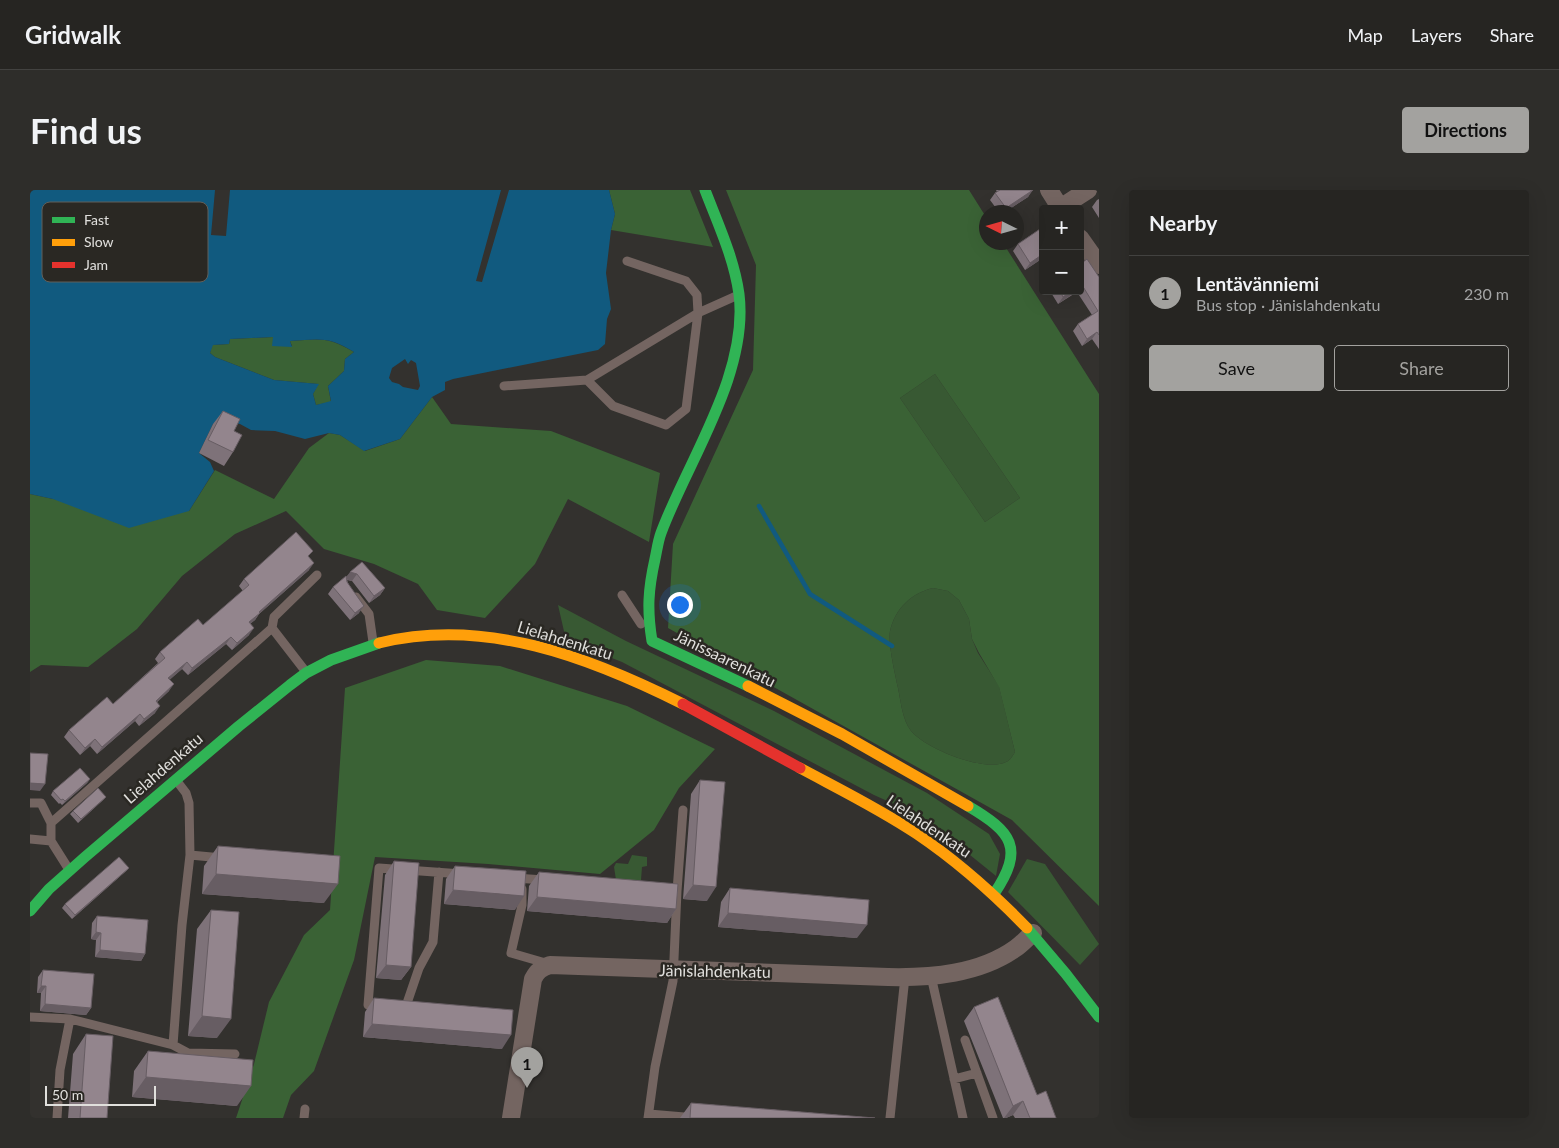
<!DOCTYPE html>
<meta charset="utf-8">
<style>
:root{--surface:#262522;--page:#2e2d2a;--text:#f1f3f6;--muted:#a4a5a5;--line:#424240;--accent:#a3a29f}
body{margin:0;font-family:Lato,sans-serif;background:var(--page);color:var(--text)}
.controls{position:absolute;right:15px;top:15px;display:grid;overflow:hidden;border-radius:5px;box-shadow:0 5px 20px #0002}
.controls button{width:45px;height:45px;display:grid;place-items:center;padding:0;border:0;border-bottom:1px solid var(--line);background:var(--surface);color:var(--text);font:25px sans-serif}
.compass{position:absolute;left:949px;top:15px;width:45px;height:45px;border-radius:50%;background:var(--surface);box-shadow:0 5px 20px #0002;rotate:275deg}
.scale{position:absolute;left:15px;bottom:12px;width:111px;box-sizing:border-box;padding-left:5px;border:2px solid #e0dfdc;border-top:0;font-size:14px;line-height:18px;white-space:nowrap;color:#e0dfdc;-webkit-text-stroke:4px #2a2823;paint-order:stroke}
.you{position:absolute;left:649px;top:414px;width:18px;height:18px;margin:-12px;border:4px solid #fff;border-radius:50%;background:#1a73e8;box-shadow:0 0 0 8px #1a73e833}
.badge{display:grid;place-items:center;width:32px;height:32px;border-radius:50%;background:var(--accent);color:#111;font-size:16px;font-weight:700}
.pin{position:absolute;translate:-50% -41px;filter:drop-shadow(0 1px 2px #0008)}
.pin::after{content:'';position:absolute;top:26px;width:18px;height:15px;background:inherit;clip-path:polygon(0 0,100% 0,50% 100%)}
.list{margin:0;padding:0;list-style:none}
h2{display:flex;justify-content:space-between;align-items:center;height:65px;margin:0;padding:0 20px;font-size:21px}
h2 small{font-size:16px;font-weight:400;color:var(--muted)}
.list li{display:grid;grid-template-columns:32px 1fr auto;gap:15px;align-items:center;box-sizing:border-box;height:75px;padding:0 20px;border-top:1px solid var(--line)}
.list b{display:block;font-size:19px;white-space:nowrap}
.list p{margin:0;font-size:16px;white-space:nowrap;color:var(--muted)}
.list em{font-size:16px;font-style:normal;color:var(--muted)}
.actions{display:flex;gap:10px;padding:15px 20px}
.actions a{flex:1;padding:11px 0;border:1px solid var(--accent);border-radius:5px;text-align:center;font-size:18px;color:var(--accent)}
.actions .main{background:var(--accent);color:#111}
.map{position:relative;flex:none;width:1069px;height:928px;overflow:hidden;border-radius:5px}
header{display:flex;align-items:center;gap:30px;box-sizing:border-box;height:70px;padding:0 25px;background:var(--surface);border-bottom:1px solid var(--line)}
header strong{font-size:24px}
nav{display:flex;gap:28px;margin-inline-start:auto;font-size:18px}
.intro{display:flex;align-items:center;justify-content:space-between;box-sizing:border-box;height:120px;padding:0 30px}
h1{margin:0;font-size:35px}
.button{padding:12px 22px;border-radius:5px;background:var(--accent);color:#111;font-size:18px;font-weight:700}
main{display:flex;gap:30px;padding:0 30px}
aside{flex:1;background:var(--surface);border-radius:5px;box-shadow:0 5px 20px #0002}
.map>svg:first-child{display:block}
</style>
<header>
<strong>Gridwalk</strong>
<nav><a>Map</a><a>Layers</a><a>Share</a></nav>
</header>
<div class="intro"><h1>Find us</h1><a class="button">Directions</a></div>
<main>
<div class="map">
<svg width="1069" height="928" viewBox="0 0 1069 928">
<rect width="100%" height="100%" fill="#33312e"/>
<!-- green -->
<path fill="#385933" d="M905 184 990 308 955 332 870 208Z
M903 398 918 401 929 410 939 429 942 449 948 463 969 496 985 562C983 565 981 569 978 571 957 584 896 559 881 541 872 529 871 512 868 498 865 484 858 454 860 441 865 419 881 403 903 398Z
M528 415 596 451 744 521 897 603 959 644 970 664 966 686 893 627 844 605 592 472 536 450Z
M602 665 617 667V676L612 677 611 690H586L584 677 586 673 598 674Z
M997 669 1015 674 1069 754 1050 775 978 702Z"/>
<!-- forest -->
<path fill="#3a6235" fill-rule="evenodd" d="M579 0H660L683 57 581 40 585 24Z
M696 0H939L956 27V52L973 53 1069 204V716L982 630 638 438 643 354 723 180 726 75ZM905 184 990 308 955 332 870 208ZM903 398 918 401 929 410 939 429 942 449 949 463 969 497 985 562C983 565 981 569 978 571 957 584 896 559 881 541 872 529 871 512 868 498 865 484 858 454 860 441 865 419 881 403 903 398Z
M243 147V156H262L260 151C289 149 298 146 324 162L315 169 314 181 298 196 301 212 286 215 283 204 288 194 244 190 185 167 180 163 182 155 199 154 200 149Z
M402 207 421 234 521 241 630 283 619 352 538 309 505 374 455 428 407 420 388 394 344 374 294 359 256 321 205 344 152 386 107 439 58 477 11 475 0 482V304L23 309 159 321 185 280 244 309 279 258 299 243 310 245 335 261 370 249Z
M396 470 470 476 597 516 685 559 649 598 624 640 570 684 458 674 345 667 324 770 284 881 261 905 253 928H206L224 874 239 812 274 745 300 720 315 498Z"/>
<!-- water -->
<path fill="#115a7f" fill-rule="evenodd" d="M0 0H579L585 24 581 40 576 83 581 119 577 129 575 154 568 160 423 189 415 192V200L402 207 370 249 334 261 310 245 299 243 275 249 245 241 221 240 210 234 192 230 183 234 169 263 180 272 184 281 159 321 99 338 23 309 0 304ZM243 147 242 156 262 157 260 151C289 149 299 146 324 162L315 169 314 181 298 196 301 211 286 215 283 204 289 194 244 190 185 167 180 163 183 155 199 154 200 149ZM375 169 378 174 381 170 386 173 390 196 388 200 373 197 369 194 362 192 359 188 362 178Z"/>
<!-- pier -->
<path fill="#33312e" d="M185 0H200L196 46 181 45Z
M471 0H479L452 92 446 91Z"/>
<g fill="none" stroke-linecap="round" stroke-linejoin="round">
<!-- stream -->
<path stroke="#115a7f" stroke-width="4.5" d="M729 316 780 404 862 456"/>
<!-- lane -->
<path stroke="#746561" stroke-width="9" d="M557 190 583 216 636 235 656 219 668 123 667 105 656 91 597 71
M474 196 557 190 668 123 706 106
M592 405 611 434
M326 407 339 424 343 452
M242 438 244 427 287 385
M146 590 156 603 159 613 160 665 152 735 143 855 158 863 205 864
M0 613H11L21 633
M0 649 21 651
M160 665 192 668
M38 678 21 651V633L242 438 276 482
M485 688 514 690
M492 699V715L481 763 519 774
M901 786 933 928
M351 816 338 815 349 678 432 684
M375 819 389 778 403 752 409 682
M0 827 40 829 143 855
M935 850 963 928
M924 889 947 883
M619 924 666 928
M27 928 30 880 40 829
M274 928 275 919
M618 928 625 877 643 791 647 701 653 620
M860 928 875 787"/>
<!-- street -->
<path stroke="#746561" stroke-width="18" d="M1019 0 1031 19
M1030 18 1058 0
M1050 48 1069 75
M481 928 503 789C507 781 511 778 520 775L858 787C901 788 950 784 986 758 992 754 997 748 1003 743"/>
<!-- fast -->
<path stroke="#30b455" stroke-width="11" d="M675 0C688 34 704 68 709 104 719 184 658 270 631 343 628 351 627 360 625 369 618 400 617 420 622 451L718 496
M938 616C982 642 995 658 964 704
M0 721 19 699 55 667 209 536 260 495 276 483 301 470 349 453
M997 738 1036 784 1069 827"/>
<!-- slow -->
<path stroke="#ff9f0a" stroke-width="11" d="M349 453C456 427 559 467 653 514
M718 496 812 544 938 616
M770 578C809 599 850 619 887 644 927 671 963 703 997 738"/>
<!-- jam -->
<path stroke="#e5322d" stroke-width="11" d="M653 514 770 578"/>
</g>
<!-- wall -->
<path fill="#7e7279" d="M966 0H1002L998 7 975 22H969L960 10 965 3 967 2Z
M1069 9V28L1062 17 1067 10Z
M1013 37V68L995 80 983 61 988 54Z
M1050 68 1053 72 1069 87V159L1062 149 1052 156 1043 141 1048 134 1062 125 1047 102 1028 114 1020 101H1050Z
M193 221 203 262 194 276 169 263 183 234Z
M279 367V380L229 424 225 430 221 433 219 445 202 460 196 454 158 485 152 479 140 489 139 501 127 512 125 523 109 536 105 531 67 564 60 556 50 565 34 547 39 540 83 514 128 473 125 469 130 462 173 435 213 401 209 396 214 389Z
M332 372 355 398 350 405 339 413 322 391 317 390 329 423 320 430 298 404 303 397 316 387Z
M60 589 57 593 32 615 30 613 29 614 21 605 23 601Z
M670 590 677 711 653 709 661 604Z
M76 607 73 610 48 633 40 624 43 621Z
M188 656 294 713 172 704 174 676Z
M364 671 381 777 371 790 346 788 355 685Z
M425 676 485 720 414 714 416 689Z
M99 678 96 681 42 729 32 718 35 714Z
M509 682 646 719 637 733 497 721 499 696Z
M700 698 827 748 688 737 691 712Z
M181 720 187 848 158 846 167 739Z
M67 726 115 764 111 771 65 767 66 750 61 749 62 733Z
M13 780 61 818 56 825 10 821 11 803H7L8 787Z
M344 808 472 859 333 847 335 822Z
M944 817 1007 905 1026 928H985L983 925 976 928H973L934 831Z
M56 844 77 928H38L43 864Z
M118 861 207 916 102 907 104 881Z
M661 913 845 928H650Z"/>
<!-- shaded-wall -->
<path fill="#675d63" d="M1003 0 998 7 975 22H973L976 18Z
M1013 64V68L995 80 1000 73Z
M1041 101H1047L1028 114 1033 107Z
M1067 142 1062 149 1052 156 1057 149Z
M284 373 279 380 229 424 225 430 214 439 219 432 229 422Z
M320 382 327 384 322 391 315 389Z
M355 398 350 405 339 413 344 406Z
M334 416 329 423 320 430 325 423Z
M224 438 219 445 202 460 207 453Z
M201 447 196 454 158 485 162 478Z
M157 472 152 479 134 495 138 488Z
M144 494 139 501 121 518 126 511Z
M130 516 125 523 109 536 114 529Z
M110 524 105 531 67 564 72 557Z
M65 549 60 556 50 565 55 558Z
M60 589 57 593 32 615 35 611Z
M0 593 15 594 10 601 0 600Z
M76 607 73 610 48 633 51 629Z
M99 678 96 681 42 729 45 725Z
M186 684 308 694 294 713 172 704Z
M663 695 686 697 677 711 653 709Z
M423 700 494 706 485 720 414 714Z
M507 707 646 719 637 733 497 721Z
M698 723 837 735 827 748 688 737Z
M66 742 71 743 66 750 61 749Z
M70 760 115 764 111 771 65 767Z
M356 775 381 777 371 790 346 788Z
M11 796H16L11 803H7Z
M15 814 61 818 56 825 10 821Z
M172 826 201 829 187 848 158 846Z
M342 834 481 845 472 859 333 847Z
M116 887 221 896 207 916 102 907Z
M993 911 983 925 976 928H974L983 916Z"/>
<!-- building -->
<path fill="#93858d" stroke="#675d63" d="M970 0H1003L976 18 965 3Z
M1013 37V64L1000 73 988 54Z
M1050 68 1053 72 1057 69 1069 87V145L1067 142 1057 149 1048 134 1068 121 1052 95 1050 96Z
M1030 101H1041L1033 107Z
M193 221 210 229 204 241 212 245 203 262 178 250Z
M266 342 283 361 278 366 284 373 229 422 230 423 219 432 224 438 207 453 201 447 162 478 157 472 138 488 144 494 126 511 130 516 114 529 110 524 72 557 65 549 55 558 39 540 77 507 83 514 135 468 130 462 168 429 173 435 219 395 214 389Z
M332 372 355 398 344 406 327 384 320 382Z
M316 386 317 392 334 416 325 423 303 397Z
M0 563 18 564 15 594 0 593Z
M50 578 60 589 35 611 33 609 31 610 23 601Z
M670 590 695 592 686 697 663 695Z
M68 598 76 607 51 629 43 621Z
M188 656 310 666 308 694 186 684Z
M89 667 99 678 45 725 35 714Z
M364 671 389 673 381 777 356 775Z
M425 676 496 681 494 706 423 700Z
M509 682 648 694 646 719 507 707Z
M700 698 839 710 837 735 698 723Z
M181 720 209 722 201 829 172 826Z
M67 726 118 730 115 764 70 760 71 743 66 742Z
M13 780 64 784 61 818 15 814 16 796H11Z
M968 807 1007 905 1016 901 1026 928H1000L993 911 983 916 944 817Z
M344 808 483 820 481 845 342 834Z
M56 844 83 846 77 928H50Z
M118 861 223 870 221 896 116 887Z
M661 913 845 928H660Z"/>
<g text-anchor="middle" stroke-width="5" stroke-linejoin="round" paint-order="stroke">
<!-- street labels -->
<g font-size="16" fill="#e0dfdc" stroke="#2a2823">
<text transform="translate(535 450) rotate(17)" y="6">Lielahdenkatu</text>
<text transform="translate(695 468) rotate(26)" y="6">Jänissaarenkatu</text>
<text transform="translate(133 578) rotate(-41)" y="6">Lielahdenkatu</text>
<text transform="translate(899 636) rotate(34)" y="6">Lielahdenkatu</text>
<text transform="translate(685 781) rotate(1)" y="6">Jänislahdenkatu</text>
</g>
</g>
<!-- legend -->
<rect x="12" y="12" width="166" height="80" rx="8" fill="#2a2823" stroke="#615f5a" stroke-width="1"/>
<rect x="22" y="27" width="23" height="6" fill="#30b455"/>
<rect x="22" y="49" width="23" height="7" fill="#ff9f0a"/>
<rect x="22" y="72" width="23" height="6" fill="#e5322d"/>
<g font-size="14" fill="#e0dfdc">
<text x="54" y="35">Fast</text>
<text x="54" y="57">Slow</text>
<text x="54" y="80">Jam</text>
</g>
</svg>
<div class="controls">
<button>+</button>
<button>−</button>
</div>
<svg class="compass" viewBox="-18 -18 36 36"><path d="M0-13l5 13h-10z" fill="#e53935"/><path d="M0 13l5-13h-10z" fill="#a4a5a5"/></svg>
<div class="scale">50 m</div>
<div class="you"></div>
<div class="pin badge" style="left:497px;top:898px">1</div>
</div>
<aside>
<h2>Nearby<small></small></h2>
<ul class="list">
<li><span class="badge">1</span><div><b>Lentävänniemi</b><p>Bus stop · Jänislahdenkatu</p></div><em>230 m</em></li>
</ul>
<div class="actions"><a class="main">Save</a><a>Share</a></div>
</aside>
</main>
